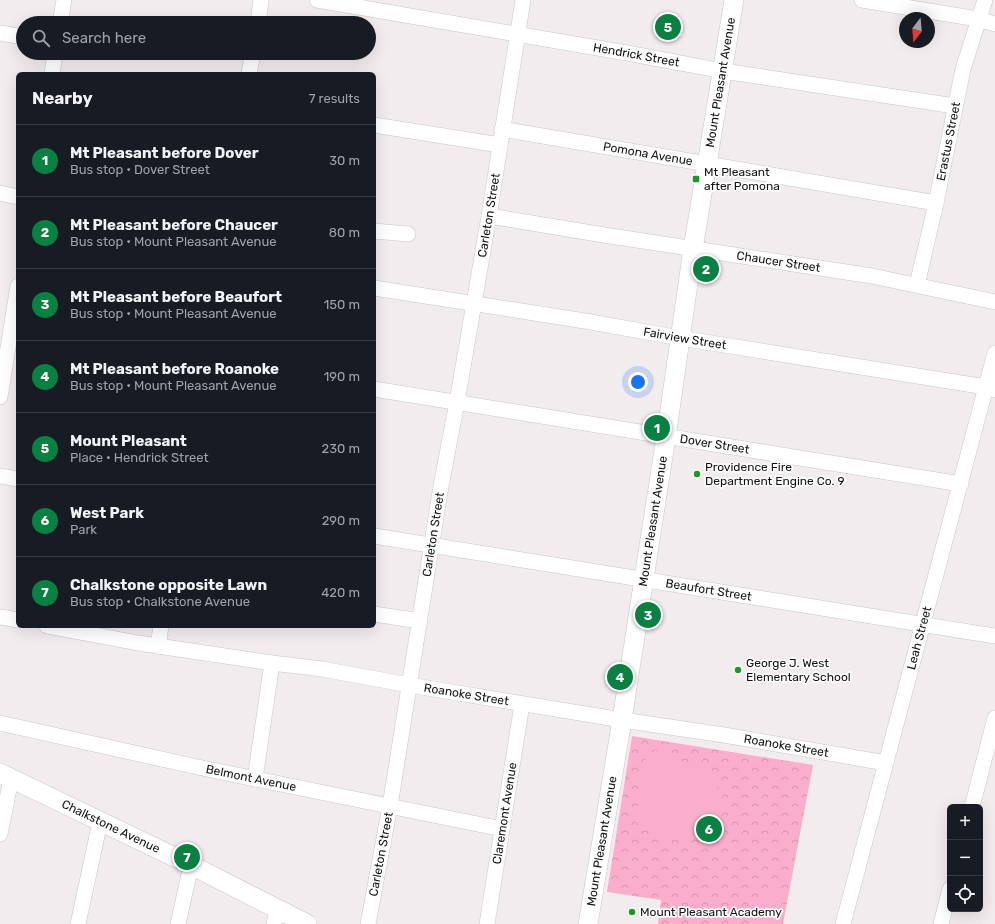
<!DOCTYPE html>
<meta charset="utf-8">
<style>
:root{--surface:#171b24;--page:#20242c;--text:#f1f3f6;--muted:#9ea1a6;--line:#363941;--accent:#0b8043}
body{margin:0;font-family:Rubik,sans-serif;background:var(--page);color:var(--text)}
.controls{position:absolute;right:12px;bottom:12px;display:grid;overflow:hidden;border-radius:6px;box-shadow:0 4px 16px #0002}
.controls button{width:36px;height:36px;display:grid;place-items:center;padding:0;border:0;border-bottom:1px solid var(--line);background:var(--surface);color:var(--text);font:20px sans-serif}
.compass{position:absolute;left:899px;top:12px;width:36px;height:36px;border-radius:50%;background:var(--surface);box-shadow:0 4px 16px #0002;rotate:196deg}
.you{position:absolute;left:638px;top:382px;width:14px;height:14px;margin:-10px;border:3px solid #fff;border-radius:50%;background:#1a73e8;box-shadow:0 0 0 6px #1a73e833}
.badge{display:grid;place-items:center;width:26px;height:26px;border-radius:50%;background:var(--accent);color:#fff;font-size:13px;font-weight:700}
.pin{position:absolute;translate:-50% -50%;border:2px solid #fff;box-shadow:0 1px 4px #0006}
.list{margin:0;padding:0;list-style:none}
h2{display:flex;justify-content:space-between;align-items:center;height:52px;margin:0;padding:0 16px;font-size:17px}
h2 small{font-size:13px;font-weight:400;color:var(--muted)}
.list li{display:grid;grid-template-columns:26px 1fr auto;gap:12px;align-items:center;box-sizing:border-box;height:72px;padding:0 16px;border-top:1px solid var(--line)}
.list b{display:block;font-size:15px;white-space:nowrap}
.list p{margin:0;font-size:13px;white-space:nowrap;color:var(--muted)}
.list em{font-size:13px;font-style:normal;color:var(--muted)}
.icon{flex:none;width:22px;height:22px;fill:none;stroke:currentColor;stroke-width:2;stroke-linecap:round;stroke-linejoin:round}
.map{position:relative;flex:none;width:995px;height:924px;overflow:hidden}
.search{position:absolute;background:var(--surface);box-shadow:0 4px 16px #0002;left:16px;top:16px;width:360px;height:44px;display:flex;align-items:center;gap:10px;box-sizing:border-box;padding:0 14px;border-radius:22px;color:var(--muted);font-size:15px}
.panel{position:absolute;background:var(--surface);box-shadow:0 4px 16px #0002;left:16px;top:72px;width:360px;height:556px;border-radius:6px}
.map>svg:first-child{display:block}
</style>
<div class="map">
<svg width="995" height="924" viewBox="0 0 995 924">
<defs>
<pattern id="park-crowns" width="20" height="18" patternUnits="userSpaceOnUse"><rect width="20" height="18" fill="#faaecc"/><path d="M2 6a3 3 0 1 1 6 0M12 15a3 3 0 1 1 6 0" fill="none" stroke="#d595ae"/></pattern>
</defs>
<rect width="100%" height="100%" fill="#f3ecee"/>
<!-- park -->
<path fill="url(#park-crowns)" d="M632 736 813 765 783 924H658L661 900 607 892Z"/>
<!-- pitch -->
<path fill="#faaecc" d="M655 750 716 776C717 787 720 799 718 810 716 834 689 844 668 839 659 837 644 827 635 822L645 758Z
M762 891 785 894 779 924H757Z"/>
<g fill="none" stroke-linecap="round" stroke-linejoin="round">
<!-- minor casing -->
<g stroke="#cac4c6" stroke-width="16">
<g id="minor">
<path id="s1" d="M317 0 627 53 723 71 955 106"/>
<path d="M862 0 978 19 995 24"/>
<path d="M60 23 64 0"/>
<path d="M258 23 261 0"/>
<path d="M0 33 23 37"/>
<path d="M52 74 55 53"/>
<path d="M249 74 253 53"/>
<path d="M374 125 500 145"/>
<path id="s2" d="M502 129 936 203"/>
<path d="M0 193 18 197"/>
<path id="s3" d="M489 216 604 235 872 276 995 302"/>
<path d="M374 231 408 234"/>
<path id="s4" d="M917 285 936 203 963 69 985 0"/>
<path id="s5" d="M374 288 585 321 680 338 986 387 995 390"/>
<path id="s6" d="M374 389 961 484"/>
<path d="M0 397 18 286"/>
<path d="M0 476 18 479"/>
<path id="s7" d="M374 536 995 636"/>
<path d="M374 614 420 621"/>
<path d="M0 617 18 620"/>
<path id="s8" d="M47 626 138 643 272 663 322 669 409 685 622 720 724 735 886 763"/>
<path d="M158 646 161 626"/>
<path id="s9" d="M0 723 202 768 502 829"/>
<path d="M255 779 272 663"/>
<path d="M972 807 995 718"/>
<path d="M0 834 11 779"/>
<path d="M78 924 100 822"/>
<path d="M178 924 191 865"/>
<path d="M274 924 277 910"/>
<path id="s10" d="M368 924 390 806 441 486 457 402 489 216 523 0"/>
<path id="s11" d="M487 924 522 704"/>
<path id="s12" d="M843 924 995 353"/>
<path d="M941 924 950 889"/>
</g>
</g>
<!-- major casing -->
<g stroke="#cac4c6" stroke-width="20">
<g id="major">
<path id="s13" d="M0 773 191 865 307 924"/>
<path id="s14" d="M588 924 622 720 666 437 693 249 734 0"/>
</g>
</g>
<!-- minor -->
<use href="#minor" stroke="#fff" stroke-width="15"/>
<!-- major -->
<use href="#major" stroke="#fff" stroke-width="19"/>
</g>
<!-- markers -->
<g fill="#20992c" stroke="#fff" stroke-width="1.5">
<rect x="692" y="175" width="8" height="8" rx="2"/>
<circle cx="697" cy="474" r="4"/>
<circle cx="738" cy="670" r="4"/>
<circle cx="632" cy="912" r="4"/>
</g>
<g text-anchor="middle" stroke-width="3.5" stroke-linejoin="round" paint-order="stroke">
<!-- street labels -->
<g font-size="12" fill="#141213" stroke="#fff">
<text dy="4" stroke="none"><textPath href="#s1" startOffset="324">Hendrick Street</textPath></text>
<text dy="4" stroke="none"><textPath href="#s14" startOffset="852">Mount Pleasant Avenue</textPath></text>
<text dy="4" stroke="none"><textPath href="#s4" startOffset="147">Erastus Street</textPath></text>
<text dy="4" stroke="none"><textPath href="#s2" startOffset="148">Pomona Avenue</textPath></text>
<text dy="4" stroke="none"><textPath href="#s10" startOffset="719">Carleton Street</textPath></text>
<text dy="4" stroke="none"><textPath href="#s3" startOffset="293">Chaucer Street</textPath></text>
<text dy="4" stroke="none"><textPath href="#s5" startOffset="315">Fairview Street</textPath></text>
<text dy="4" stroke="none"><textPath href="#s6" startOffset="345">Dover Street</textPath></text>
<text dy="4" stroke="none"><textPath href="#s14" startOffset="408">Mount Pleasant Avenue</textPath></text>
<text dy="4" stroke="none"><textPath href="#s10" startOffset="395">Carleton Street</textPath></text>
<text dy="4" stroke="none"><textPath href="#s7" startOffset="339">Beaufort Street</textPath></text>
<text dy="4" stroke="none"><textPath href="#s12" startOffset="296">Leah Street</textPath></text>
<text dy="4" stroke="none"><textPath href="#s8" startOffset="425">Roanoke Street</textPath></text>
<text dy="4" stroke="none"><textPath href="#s8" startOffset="749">Roanoke Street</textPath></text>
<text dy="4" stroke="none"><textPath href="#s9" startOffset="257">Belmont Avenue</textPath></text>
<text dy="4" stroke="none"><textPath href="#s11" startOffset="112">Claremont Avenue</textPath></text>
<text dy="4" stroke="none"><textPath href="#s13" startOffset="123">Chalkstone Avenue</textPath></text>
<text dy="4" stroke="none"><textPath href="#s14" startOffset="84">Mount Pleasant Avenue</textPath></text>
<text dy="4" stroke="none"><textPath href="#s10" startOffset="71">Carleton Street</textPath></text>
</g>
<!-- poi labels -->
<g font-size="12" fill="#141213" stroke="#fff" text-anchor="start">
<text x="704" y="176">Mt Pleasant<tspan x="704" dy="14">after Pomona</tspan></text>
<text x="705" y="471">Providence Fire<tspan x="705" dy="14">Department Engine Co. 9</tspan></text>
<text x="746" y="667">George J. West<tspan x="746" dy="14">Elementary School</tspan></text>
<text x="640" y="916">Mount Pleasant Academy</text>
</g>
</g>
</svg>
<div class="controls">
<button>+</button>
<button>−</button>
<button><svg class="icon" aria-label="locate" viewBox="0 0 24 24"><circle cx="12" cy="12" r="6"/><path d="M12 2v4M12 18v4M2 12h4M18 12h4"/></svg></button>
</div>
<svg class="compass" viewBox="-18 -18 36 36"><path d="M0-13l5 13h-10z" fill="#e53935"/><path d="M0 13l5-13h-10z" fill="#9ea1a6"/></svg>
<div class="you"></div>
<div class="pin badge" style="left:657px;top:428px">1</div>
<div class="pin badge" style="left:706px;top:269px">2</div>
<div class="pin badge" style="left:648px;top:615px">3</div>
<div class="pin badge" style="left:620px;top:677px">4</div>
<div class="pin badge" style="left:668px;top:27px">5</div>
<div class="pin badge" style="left:709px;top:829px">6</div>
<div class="pin badge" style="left:187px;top:857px">7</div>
<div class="search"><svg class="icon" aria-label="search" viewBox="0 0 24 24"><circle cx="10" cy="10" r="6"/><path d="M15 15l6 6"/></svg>Search here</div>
<section class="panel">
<h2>Nearby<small>7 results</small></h2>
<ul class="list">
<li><span class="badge">1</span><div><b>Mt Pleasant before Dover</b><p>Bus stop · Dover Street</p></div><em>30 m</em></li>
<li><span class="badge">2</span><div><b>Mt Pleasant before Chaucer</b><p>Bus stop · Mount Pleasant Avenue</p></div><em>80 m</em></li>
<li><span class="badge">3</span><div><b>Mt Pleasant before Beaufort</b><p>Bus stop · Mount Pleasant Avenue</p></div><em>150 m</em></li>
<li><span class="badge">4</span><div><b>Mt Pleasant before Roanoke</b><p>Bus stop · Mount Pleasant Avenue</p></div><em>190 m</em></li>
<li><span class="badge">5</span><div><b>Mount Pleasant</b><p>Place · Hendrick Street</p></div><em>230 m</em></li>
<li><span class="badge">6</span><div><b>West Park</b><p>Park</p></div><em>290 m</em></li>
<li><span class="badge">7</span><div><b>Chalkstone opposite Lawn</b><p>Bus stop · Chalkstone Avenue</p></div><em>420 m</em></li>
</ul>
</section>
</div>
